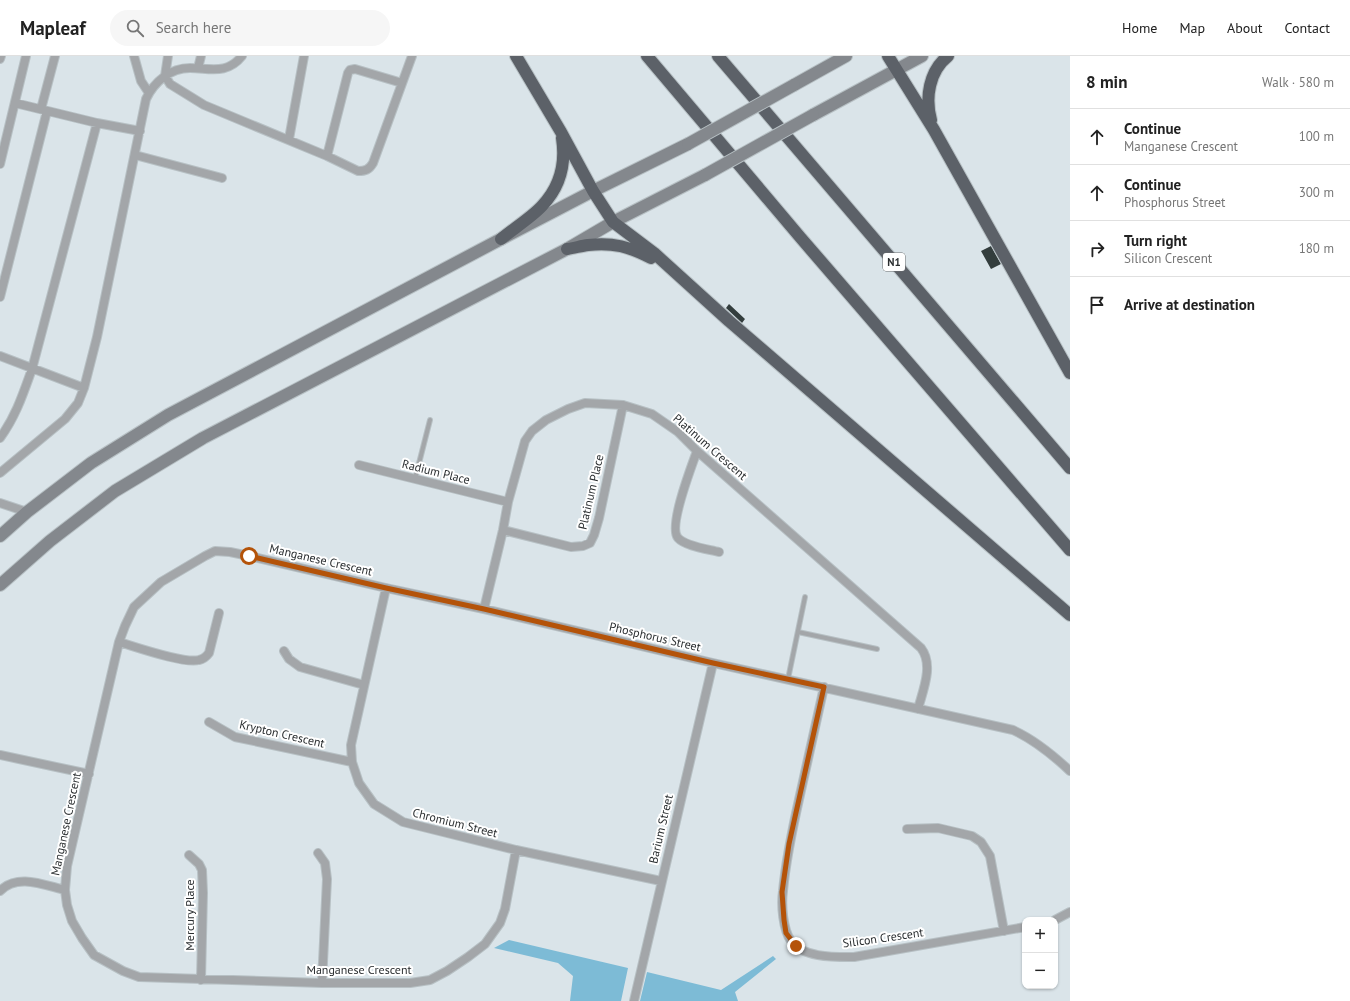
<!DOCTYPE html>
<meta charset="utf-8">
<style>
:root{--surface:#fff;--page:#f6f6f6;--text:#222;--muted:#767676;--line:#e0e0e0}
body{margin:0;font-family:"PT Sans",sans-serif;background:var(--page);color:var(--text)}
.controls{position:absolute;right:12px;bottom:12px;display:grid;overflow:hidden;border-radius:8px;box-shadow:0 1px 3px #0004}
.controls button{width:36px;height:36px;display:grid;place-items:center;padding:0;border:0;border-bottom:1px solid var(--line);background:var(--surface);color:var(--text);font:20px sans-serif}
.stop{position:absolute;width:12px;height:12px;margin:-9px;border:3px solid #b45309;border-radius:50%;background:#fff}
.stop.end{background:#b45309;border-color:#fff;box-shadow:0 1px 4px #0008}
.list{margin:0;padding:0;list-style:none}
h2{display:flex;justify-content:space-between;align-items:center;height:52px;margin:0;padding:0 16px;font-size:17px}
h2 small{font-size:13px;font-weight:400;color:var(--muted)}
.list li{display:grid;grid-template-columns:26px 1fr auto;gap:12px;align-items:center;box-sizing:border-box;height:56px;padding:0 16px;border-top:1px solid var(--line)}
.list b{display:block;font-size:15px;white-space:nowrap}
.list p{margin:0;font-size:13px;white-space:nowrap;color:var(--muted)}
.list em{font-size:13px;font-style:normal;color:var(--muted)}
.icon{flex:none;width:22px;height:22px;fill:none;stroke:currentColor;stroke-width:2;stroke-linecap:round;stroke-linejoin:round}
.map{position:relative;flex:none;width:1070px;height:945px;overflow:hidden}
header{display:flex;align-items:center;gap:24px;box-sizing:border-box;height:56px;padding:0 20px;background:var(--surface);border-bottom:1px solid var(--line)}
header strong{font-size:19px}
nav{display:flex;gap:22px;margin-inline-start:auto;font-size:14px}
.search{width:280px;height:36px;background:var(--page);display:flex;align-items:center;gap:10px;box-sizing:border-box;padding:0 14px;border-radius:22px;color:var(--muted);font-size:15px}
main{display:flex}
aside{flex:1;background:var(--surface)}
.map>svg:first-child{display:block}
</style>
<header>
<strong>Mapleaf</strong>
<div class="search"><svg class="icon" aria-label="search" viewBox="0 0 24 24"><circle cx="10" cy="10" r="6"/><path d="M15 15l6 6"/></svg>Search here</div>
<nav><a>Home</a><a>Map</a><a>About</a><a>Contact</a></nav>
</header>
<main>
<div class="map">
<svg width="1070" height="945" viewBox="0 0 1070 945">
<rect width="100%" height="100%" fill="#dae4e9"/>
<!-- green -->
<path fill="#7dbbd6" d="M509 884 628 912 621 945H570L573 920 558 907 494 892Z
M773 900 776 903 735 936 738 945H640L647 916 721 934Z"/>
<!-- building -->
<path fill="#333d3d" d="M991 190 1001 208 991 213 981 195Z
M729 248 745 263 742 267 726 252Z"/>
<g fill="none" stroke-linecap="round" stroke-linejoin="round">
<!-- service casing -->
<g stroke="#b7c0c4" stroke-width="6">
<path id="service" d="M415 423 430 364
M798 576 877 593
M788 623 805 541"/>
</g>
<!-- minor casing -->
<g stroke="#b7c0c4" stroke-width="10">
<path id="minor" d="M134 0 141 25 149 37
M168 0 165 20 170 28 204 49 327 100 358 115C365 115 369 114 373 107L412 0
M0 3 1 0
M198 12 201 0
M15 47 97 67 140 75
M41 53 55 0
M289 83 304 0
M135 99 222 122
M327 100 348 17 350 14 355 13 402 27
M0 108 26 0
M0 241 47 55
M0 300 84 332
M0 382C16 360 23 338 32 313L97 67
M697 395C692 409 668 471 678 482 685 490 707 493 719 496
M359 409 508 446
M0 417 65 363 78 347 84 332 97 281 146 43C154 26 170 12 190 12 210 12 227 19 242 0
M0 447 27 456
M503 474 571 491 583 490 590 487 594 479 599 462 623 349
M386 532 351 689 352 706 359 727 374 748 403 766 516 794 661 825
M484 553 503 474 508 446 525 385 532 375 546 364 568 353 585 347 623 349 652 358 678 376 697 395 921 592C934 609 923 634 918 653
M119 586C136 591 184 608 199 604 204 603 206 601 209 597L219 557
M284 595 289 603 300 611 364 629
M824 631C816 667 808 703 800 739 793 770 786 802 783 835 781 849 783 874 791 885 803 902 835 901 854 901L1025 871
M209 666 235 681 352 706
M0 699 89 718
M907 773 938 772 972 780 981 786 990 800 1004 875
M516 794 505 853 500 867 485 888 468 901 447 915 430 924 410 927H322L139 921 123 915 94 899 82 882 72 865 67 849 65 834 67 810 119 586 125 570 134 551 161 526 205 500 215 495 230 496 249 500 386 532 484 553 713 607 1013 674C1035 684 1053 699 1070 715
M318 797 325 807 327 823 322 927
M189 799 199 808 202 814 203 837 201 924
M0 835C17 817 44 829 65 834
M1055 864 1070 856
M634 945 713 607"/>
</g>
<!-- secondary casing -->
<g stroke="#b7c0c4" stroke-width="14">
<path id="secondary" d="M794 29 846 0
M813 59 922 0
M0 480 27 456 91 407 168 359 501 183 593 135 688 88
M0 529 50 485 115 435 203 382 567 193 613 166 705 119"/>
</g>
<!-- motorway casing -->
<g stroke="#b7c0c4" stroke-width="14">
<path id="motorway" d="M516 0 561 76 593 135 613 166 654 197 729 265 1070 559
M647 0 800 181 1070 494
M718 0 1070 412
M888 0 934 74 1070 317
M931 64C925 42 929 15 948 0
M501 183C513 173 532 161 542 150 560 131 566 107 562 82
M567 193C574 192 581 190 588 189 613 186 630 191 651 202"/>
</g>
<!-- service -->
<use href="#service" stroke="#a3a6a9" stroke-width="4"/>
<!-- minor -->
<use href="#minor" stroke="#a3a6a9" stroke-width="8"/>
<!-- secondary -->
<use href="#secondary" stroke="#84888d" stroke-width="12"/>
<!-- motorway -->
<use href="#motorway" stroke="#5c6168" stroke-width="12"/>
<!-- secondary-bridge casing -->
<g stroke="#b7c0c4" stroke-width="14" stroke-linecap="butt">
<path id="secondary-bridge" d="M688 88 794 29
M705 119 813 59"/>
</g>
<!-- secondary-bridge -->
<use href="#secondary-bridge" stroke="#84888d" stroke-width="12"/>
</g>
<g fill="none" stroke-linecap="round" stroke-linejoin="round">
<!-- route -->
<path stroke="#b45309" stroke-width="5" d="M249 500 386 532 484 553 713 607 824 631 789 788 782 836 784 864 786 877 796 890"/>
</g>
<g text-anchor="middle" stroke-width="4" stroke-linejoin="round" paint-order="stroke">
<!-- shield labels -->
<rect fill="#fff" stroke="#6a6d6e" stroke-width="1" x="883" y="197" width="22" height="18" rx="3"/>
<g font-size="11" font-weight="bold" fill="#2a2e30">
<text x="894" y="210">N1</text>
</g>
<!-- street labels -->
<g font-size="12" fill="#2a2e30" stroke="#fff">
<text transform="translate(710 391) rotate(41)" y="4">Platinum Crescent</text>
<text transform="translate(436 416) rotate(14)" y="4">Radium Place</text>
<text transform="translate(591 436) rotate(-77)" y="4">Platinum Place</text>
<text transform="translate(321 504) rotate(13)" y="4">Manganese Crescent</text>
<text transform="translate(655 581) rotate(13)" y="4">Phosphorus Street</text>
<text transform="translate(282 678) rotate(13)" y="4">Krypton Crescent</text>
<text transform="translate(455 767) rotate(14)" y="4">Chromium Street</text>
<text transform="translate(66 768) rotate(-78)" y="4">Manganese Crescent</text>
<text transform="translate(661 773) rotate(-77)" y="4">Barium Street</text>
<text transform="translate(190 859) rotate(-90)" y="4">Mercury Place</text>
<text transform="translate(883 882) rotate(-8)" y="4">Silicon Crescent</text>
<text x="359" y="918">Manganese Crescent</text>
</g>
</g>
</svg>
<div class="controls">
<button>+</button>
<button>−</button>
</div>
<div class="stop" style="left:249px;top:500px"></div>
<div class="stop end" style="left:796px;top:890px"></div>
</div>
<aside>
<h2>8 min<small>Walk · 580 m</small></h2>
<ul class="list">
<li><svg class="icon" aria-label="ahead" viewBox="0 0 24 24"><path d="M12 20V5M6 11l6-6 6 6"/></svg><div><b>Continue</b><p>Manganese Crescent</p></div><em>100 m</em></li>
<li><svg class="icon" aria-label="ahead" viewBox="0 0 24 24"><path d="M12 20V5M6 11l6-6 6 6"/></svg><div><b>Continue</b><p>Phosphorus Street</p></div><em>300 m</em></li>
<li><svg class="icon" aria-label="right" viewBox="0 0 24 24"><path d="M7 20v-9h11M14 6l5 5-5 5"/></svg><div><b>Turn right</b><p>Silicon Crescent</p></div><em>180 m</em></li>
<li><svg class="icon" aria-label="arrive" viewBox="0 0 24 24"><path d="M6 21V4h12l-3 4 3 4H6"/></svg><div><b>Arrive at destination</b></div></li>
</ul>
</aside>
</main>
